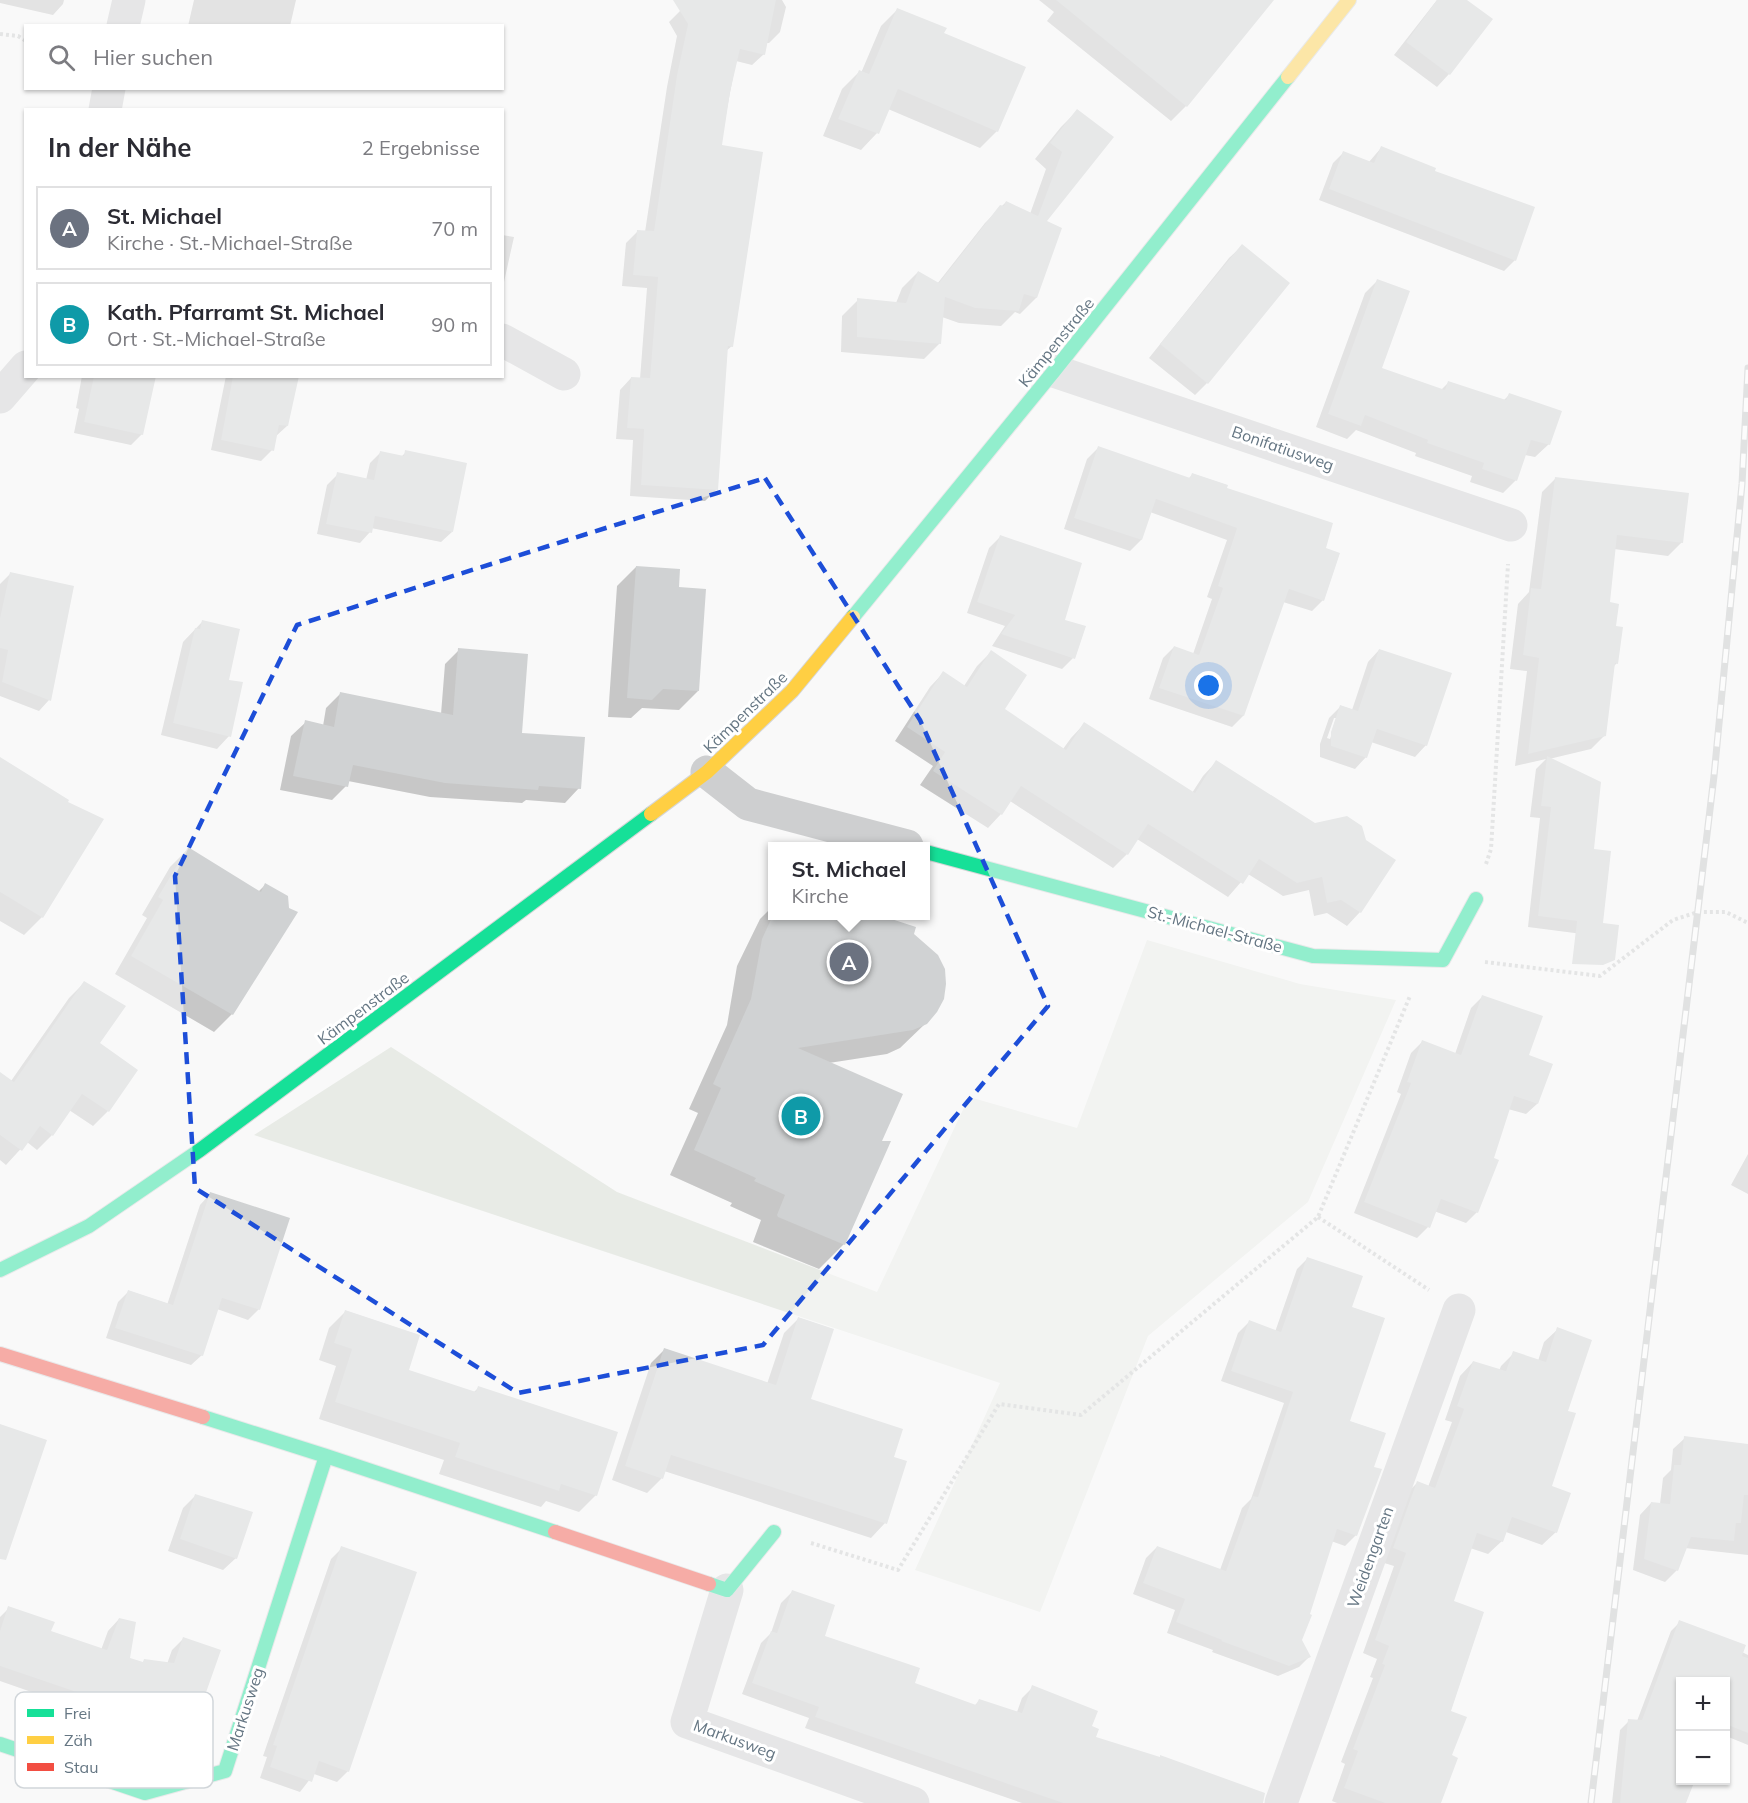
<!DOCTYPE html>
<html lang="de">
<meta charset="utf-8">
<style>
:root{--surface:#fff;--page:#f2f2f3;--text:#2b2b33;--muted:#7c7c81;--line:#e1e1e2;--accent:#b45309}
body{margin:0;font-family:Mulish,sans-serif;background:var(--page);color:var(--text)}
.controls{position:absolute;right:18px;bottom:18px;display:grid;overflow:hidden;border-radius:0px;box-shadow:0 2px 4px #0004}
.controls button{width:54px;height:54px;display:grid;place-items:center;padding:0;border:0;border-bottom:2px solid var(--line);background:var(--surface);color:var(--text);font:30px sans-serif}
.you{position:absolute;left:1209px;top:686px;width:21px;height:21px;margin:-15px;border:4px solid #fff;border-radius:50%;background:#1a73e8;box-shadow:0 0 0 9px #1a73e833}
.badge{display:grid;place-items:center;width:39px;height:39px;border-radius:50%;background:var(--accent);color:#fff;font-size:20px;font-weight:700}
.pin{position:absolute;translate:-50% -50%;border:3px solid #fff;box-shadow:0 2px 6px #0006}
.popup{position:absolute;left:768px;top:842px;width:162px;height:78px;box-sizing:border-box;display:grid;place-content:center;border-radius:0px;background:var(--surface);filter:drop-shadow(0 2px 4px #0005);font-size:20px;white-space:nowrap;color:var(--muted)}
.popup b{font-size:22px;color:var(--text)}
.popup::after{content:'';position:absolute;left:50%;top:100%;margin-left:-12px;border:12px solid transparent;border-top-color:var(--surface)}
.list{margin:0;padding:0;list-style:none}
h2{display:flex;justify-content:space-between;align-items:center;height:78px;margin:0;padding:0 24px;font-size:26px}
h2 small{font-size:20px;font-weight:400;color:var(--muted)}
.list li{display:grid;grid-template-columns:39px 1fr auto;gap:18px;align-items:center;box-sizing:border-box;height:84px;margin:0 12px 12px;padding:0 12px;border:2px solid var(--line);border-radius:0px}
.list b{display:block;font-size:22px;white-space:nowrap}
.list p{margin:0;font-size:20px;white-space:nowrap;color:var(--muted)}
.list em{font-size:20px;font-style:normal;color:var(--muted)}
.icon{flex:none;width:33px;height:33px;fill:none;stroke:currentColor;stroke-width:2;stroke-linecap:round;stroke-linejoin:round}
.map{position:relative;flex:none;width:1748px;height:1803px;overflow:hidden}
.search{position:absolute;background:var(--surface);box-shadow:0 2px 4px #0004;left:24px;top:24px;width:480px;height:66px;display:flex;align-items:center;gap:15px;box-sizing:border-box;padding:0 21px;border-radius:0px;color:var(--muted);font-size:22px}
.panel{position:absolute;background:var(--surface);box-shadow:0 2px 4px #0004;left:24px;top:108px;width:480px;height:270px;border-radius:0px}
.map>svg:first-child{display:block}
</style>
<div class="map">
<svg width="1748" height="1803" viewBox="0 0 1748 1803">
<rect width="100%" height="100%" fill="#f9f9f9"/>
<!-- green -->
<path fill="#e8ebe6" d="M1147 940 1300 984 1396 1000 1308 1202 1148 1336 1040 1612 915 1570 1000 1383 254 1135 391 1047 617 1192 877 1292 969 1097 1077 1128Z"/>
<!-- shadow -->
<path fill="#0003" fill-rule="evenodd" d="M0 0H64L63 4 53 15 0 3Z
M194 0H296L290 26H188Z
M685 0H782L786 7 780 32 769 43H766L764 54 752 65 736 61 720 146 732 346 726 351 716 490 705 501 630 496 633 440 616 439 620 390 631 378 640 379 647 288 622 286 626 243 638 231 645 232 667 87 677 36 669 22 680 11Z
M1039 0H1272L1186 106 1171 121 1047 21 1054 12Z
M1437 0H1449V74L1437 87 1394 55Z
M897 10 942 34 997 131 980 148 888 109 877 133 861 150 823 136 842 89 859 72 861 73 881 26Z
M1077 111 1045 221 1060 229 1036 298 1020 314 1015 312 1001 326 959 323 942 317 940 343 924 359 841 352 842 316 858 300 896 303 902 288 918 272 937 284 985 223 1006 202 1030 214 1046 169 1035 159 1061 127Z
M1381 148 1433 172 1515 260 1504 271 1319 200 1333 163 1343 153 1369 162Z
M502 235 514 237 502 291Z
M1242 246 1207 383 1195 395 1149 358 1229 258Z
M1378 280 1380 369 1441 390 1449 382 1503 401 1509 395 1549 444 1535 457 1525 455 1516 480 1503 493 1470 482 1472 476 1415 456 1416 453 1356 430 1347 439 1316 427 1365 293Z
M82 376H154L142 434 131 445 74 433 79 409 76 408Z
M226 376H291L287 426 275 437 272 450 261 461 211 450Z
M1098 448 1188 479 1192 475 1225 489 1325 549 1323 600 1312 611 1283 602 1243 716 1232 727 1149 699 1163 658 1174 647 1193 654 1212 599 1207 597 1227 540 1150 512 1141 540 1130 551 1064 529 1087 459Z
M406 452 452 532 441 542 371 528 370 532 360 543 317 534 327 485 338 474 366 480 370 463 380 453 401 457Z
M1555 479 1682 542 1668 556 1614 549 1608 604 1615 628 1617 663 1613 667 1605 735 1591 749 1549 759 1592 850 1590 935 1528 927 1540 818 1530 817 1536 769 1546 759 1515 766 1527 671 1510 669 1518 604 1529 592 1542 492Z
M1000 537 1073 658 1062 669 992 646 1005 626 967 613 989 548Z
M636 567 698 691 679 710 642 708 631 718 608 717 617 586Z
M10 574 72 587 49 700 39 711 0 696V584Z
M202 622 227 681 229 736 217 749 161 735 183 642Z
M459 650 521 734 579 788 565 803 526 800 522 803 430 797 348 781 346 786 332 800 280 790 291 736 306 722 323 726 326 708 341 693 441 714 445 664Z
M1379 650 1426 745 1415 757 1371 742 1366 757 1355 769 1320 757V744L1329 718 1340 707 1352 710 1368 662ZM1334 718H1337L1330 739 1327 738Z
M991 652 1003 709 1063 749 1071 738 1084 724 1192 793 1203 776 1216 762 1360 912 1347 926 1327 913 1314 916 1309 890 1283 896 1248 874 1228 897 1137 839 1127 854 1113 868 1010 801 1001 814 988 828 920 785 933 766 895 741 930 687 943 673 964 686 977 666Z
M0 759 66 803 101 820 42 917 24 935 0 921Z
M188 849 258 892 265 885 232 1014 214 1032 115 974 147 918 142 915 170 867Z
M772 907V916H848L913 934 926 1023 900 1048 887 1054 829 1063 880 1142 844 1244 819 1269 753 1242 761 1220 730 1206 732 1203 670 1175 698 1113 689 1109 727 1025 737 966 760 919Z
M84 983 98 1044 136 1070 108 1111 93 1126 69 1110 52 1135 37 1150 27 1142 6 1165 0 1160V1074L11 1081 69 998Z
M1482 997 1527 1056 1537 1104 1526 1114 1508 1109 1477 1212 1466 1223 1434 1211 1428 1227 1417 1238 1354 1213 1401 1094 1397 1092 1411 1053 1422 1042 1455 1054 1471 1008Z
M1748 1154V1194L1731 1185Z
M210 1194 259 1309 248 1320 217 1309 202 1355 191 1365 106 1338 118 1302 128 1292 167 1305 200 1205Z
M1307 1259 1350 1307 1348 1422 1373 1468 1356 1535 1345 1546 1331 1541 1301 1640 1309 1657 1299 1667 1278 1676 1212 1652 1213 1650 1167 1633 1175 1610 1133 1594 1146 1558 1157 1547 1220 1570 1242 1508 1251 1499 1284 1403 1221 1381 1238 1333 1249 1322 1275 1332 1297 1269Z
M346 1311 407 1371 473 1393 478 1388 596 1495 579 1512 546 1501 541 1507 439 1474 444 1460 319 1419 336 1366 319 1360 329 1328Z
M798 1319 809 1400 892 1458 905 1462 885 1523 871 1538 664 1471 661 1479 647 1493 612 1480 651 1363 665 1349 767 1384 784 1333Z
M1558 1329 1567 1412 1550 1487 1556 1532 1542 1545 1506 1532 1502 1541 1488 1554 1470 1548 1452 1602 1449 1712 1451 1756 1439 1803H1337L1332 1801 1345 1764 1341 1762 1373 1678 1370 1677 1377 1659 1363 1653 1394 1566 1381 1562 1404 1496 1417 1483 1428 1487 1452 1422 1445 1420 1460 1376 1473 1362 1499 1371 1501 1366 1514 1353 1538 1361 1544 1342Z
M1685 1438 1748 1445V1555L1685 1548 1677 1570 1665 1582 1633 1570 1640 1515 1651 1503 1660 1504 1663 1478 1671 1470 1673 1449Z
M196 1495 236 1558 223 1570 168 1551 183 1508Z
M342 1548 348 1771 337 1782 314 1774 300 1792 260 1778 267 1757 263 1756 331 1559Z
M792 1592 823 1637 913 1684 974 1706 979 1701 1017 1712 1022 1698 1033 1687 1090 1727 1094 1737 1236 1803H1022L805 1728 809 1718 742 1694 761 1643 771 1633 781 1603Z
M9 1608 49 1632 101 1650 108 1631 119 1619 128 1659 142 1663 144 1661 167 1664 172 1650 183 1639 190 1734 178 1745 118 1724 116 1735 105 1747 71 1735 80 1709 0 1681V1617Z
M1680 1622 1748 1655V1745L1726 1736V1682H1680V1749L1674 1803H1612L1620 1730 1629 1721H1637L1671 1631Z"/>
<!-- building -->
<path fill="#d0d2d3" d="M673 0H776L765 55 740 49 730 92 722 145 763 152 733 347 728 346 718 490 641 485 644 429 627 428 631 377 650 378 658 277 633 275 637 230 654 231 677 75 688 24Z
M1056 0H1274L1187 107Z
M1437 0H1467L1493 19 1450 75 1406 42Z
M897 8 947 28 944 33 1026 67 998 132 898 89 879 134 838 119 859 70 869 74Z
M1077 109 1114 137 1047 221 1062 228 1037 298 1024 294 1019 311 975 308 945 297 941 344 857 337V298L906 303 918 271 939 283 1000 205 1004 206 1006 201 1038 216 1062 152 1050 143Z
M1381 146 1436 168 1435 171 1535 207 1516 261 1329 189 1343 151 1374 163Z
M1242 244 1290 283 1208 384 1160 344Z
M1377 279 1410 291 1382 368 1445 390 1448 381 1506 400 1509 393 1562 411 1550 445 1531 440 1517 481 1482 469 1484 463 1427 443 1428 440 1365 415 1361 426 1328 414Z
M94 376H156L143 435 84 422Z
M233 376H299L288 426 279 425 274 451 221 440Z
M1098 446 1190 478 1192 473 1228 485 1227 488 1333 523 1326 548 1340 553 1324 601 1289 589 1244 716 1159 688 1174 646 1199 655 1223 588 1218 586 1237 528 1156 499 1142 540 1074 518Z
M405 450 467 463 453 532 375 516 372 533 326 524 337 472 374 480 380 451 404 456Z
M1555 477 1689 493 1683 543 1617 535 1610 602 1619 604 1616 626 1623 627 1618 664 1615 663 1606 736 1528 754 1539 658 1523 655 1531 588 1541 589Z
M1000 535 1082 563 1065 620 1086 626 1075 659 1001 634 1015 615 977 602Z
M636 566 680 569 679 587 706 589 699 691 663 689 652 700 627 698Z
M10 572 74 586 51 701 2 682 8 650 0 648V618Z
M202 620 240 629 229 680 243 682 231 737 173 723 195 628 200 629Z
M458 648 528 654 522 733 585 737 581 789 539 786 538 790 445 783 353 765 348 787 293 776 305 720 334 727 340 692 453 715Z
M1379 649 1452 673 1427 746 1377 729 1367 758 1331 746V732L1340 705 1358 711Z
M991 650 1027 675 1005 709 1066 750 1084 722 1195 793 1216 760 1315 823 1347 816 1362 826 1366 840 1396 860 1361 913 1341 900 1327 903 1322 877 1297 883 1259 859 1243 884 1148 824 1128 855 1021 786 1002 815 933 771 945 752 907 727 943 671 967 687Z
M1547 756 1601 782 1594 849 1611 851 1603 923 1619 925 1615 960 1603 965 1572 964 1577 921 1538 916 1551 807 1541 806Z
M0 757 69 800 68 802 104 819 43 918 0 892Z
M188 847 261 892 265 883 288 896 289 908 298 912 233 1015 131 956 163 900 158 897Z
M773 915H879L916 927 914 934 938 955 945 969 946 984 944 999 937 1012 927 1024 913 1030 798 1048 903 1094 882 1141H891L845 1245 778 1217 777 1215 785 1195 754 1181 756 1178 694 1150 721 1088 713 1084 751 999 762 939Z
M84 981 126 1006 100 1043 138 1070 109 1112 82 1094 53 1136 40 1126 22 1151 0 1135V1072L14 1082Z
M1482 995 1543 1016 1529 1055 1553 1064 1538 1104 1514 1096 1494 1158 1499 1160 1478 1213 1441 1199 1430 1228 1364 1202 1411 1083 1407 1082 1422 1040 1461 1055Z
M210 1192 290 1218 260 1310 222 1298 203 1356 115 1328 128 1290 173 1305Z
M1307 1257 1363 1276 1352 1307 1385 1318 1350 1421 1386 1433 1374 1467 1382 1469 1357 1536 1337 1529 1310 1614 1312 1615 1302 1640 1311 1657 1289 1666 1221 1641 1222 1640 1176 1622 1185 1599 1143 1583 1157 1546 1226 1571 1253 1496 1258 1497 1293 1392 1231 1371 1249 1320 1281 1332Z
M345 1310 420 1335 409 1370 476 1392 478 1386 618 1432 597 1496 561 1484 559 1491 455 1457 460 1443 335 1402 352 1349 334 1343Z
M798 1317 834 1329 811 1399 903 1429 894 1457 907 1461 887 1524 671 1455 663 1479 625 1466 664 1348 776 1385Z
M1557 1327 1592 1340 1568 1411 1576 1413 1552 1486 1571 1493 1557 1533 1512 1517 1503 1542 1477 1533 1454 1601 1484 1612 1451 1711 1467 1717 1452 1755 1458 1758 1441 1803H1385L1344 1788 1358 1751 1353 1749 1385 1665 1382 1664 1389 1646 1375 1640 1406 1553 1393 1548 1417 1481 1435 1488 1464 1409 1457 1406 1473 1361 1506 1371 1513 1351 1546 1362Z
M0 1424 47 1440 6 1560 0 1559Z
M1684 1436 1748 1444V1495H1744L1741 1523H1736L1734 1541 1691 1537 1678 1571 1644 1559 1651 1502 1670 1504 1674 1465H1681Z
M195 1494 253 1512 237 1559 180 1539Z
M341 1546 417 1572 349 1772 319 1761 312 1782 270 1767 277 1746 273 1745Z
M792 1590 835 1605 825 1636 920 1668 915 1683 976 1705 979 1699 1022 1713 1032 1685 1098 1711 1092 1726 1099 1729 1096 1737 1160 1757V1755L1265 1793 1263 1803H1063L815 1717 819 1707 752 1683 771 1631 777 1633Z
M8 1606 55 1622 51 1631 107 1650 119 1618 136 1622 130 1658 143 1662 144 1659 174 1663 183 1637 221 1650 191 1735 122 1710 118 1736 82 1723 91 1697 0 1666V1631Z
M1679 1620 1746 1645 1742 1656 1748 1658V1733L1725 1724V1682H1680V1780H1695L1686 1803H1620L1628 1719 1642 1720Z"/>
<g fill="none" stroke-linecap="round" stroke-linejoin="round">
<!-- fast casing -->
<g stroke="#d5d6d7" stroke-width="16">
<path id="fast" d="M853 617 1054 371 1288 77
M926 852 1313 956 1443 960 1476 899
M0 1270 89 1226 200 1150 651 814
M203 1417 326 1456 555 1532
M709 1584 727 1590 774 1532
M0 1744 145 1793 225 1771 326 1456"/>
</g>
<!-- slow casing -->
<g stroke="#d5d6d7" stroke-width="16">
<path id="slow" d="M1288 77 1349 0
M651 814 707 772 792 691 853 617"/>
</g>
<!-- jam casing -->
<g stroke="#d5d6d7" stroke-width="16">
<path id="jam" d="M0 1354 203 1417
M555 1532 709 1584"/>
</g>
<!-- path -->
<path stroke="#cbcccd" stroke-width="4" stroke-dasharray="3 3" stroke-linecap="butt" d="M0 34 18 36 26 41
M1486 864 1491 849 1508 564
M1485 962 1600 976 1673 920 1698 912H1726L1748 923
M1318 1217 1429 1290
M811 1543 898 1570 999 1404 1081 1415 1318 1217 1410 996"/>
<!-- street -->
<path stroke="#cecfd0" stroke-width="33" d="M123 26 129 0
M105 110 109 88
M502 340 564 374
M1054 371 1511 525
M0 397 26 367
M707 772 748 804 907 846
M727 1590 687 1722 913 1803
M1281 1803 1459 1310"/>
<!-- fast -->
<use href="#fast" stroke="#16e098" stroke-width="14"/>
<!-- slow -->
<use href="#slow" stroke="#ffcf43" stroke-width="14"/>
<!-- jam -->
<use href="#jam" stroke="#f24e42" stroke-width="14"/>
<!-- rail casing -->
<g stroke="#c3c5c6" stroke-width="7">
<path id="rail" d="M1591 1803 1714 776 1742 484 1748 368"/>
</g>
<!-- rail -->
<use href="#rail" stroke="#fff" stroke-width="4.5" stroke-dasharray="14" stroke-linecap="butt"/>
</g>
<!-- marked area -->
<path d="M0 0H1748V1803H0ZM765 478 920 720 1048 1006 763 1345 518 1393 195 1188 175 876 297 625Z" fill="#f9f9f9" fill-opacity=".55" fill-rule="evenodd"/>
<path fill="none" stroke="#1d4ed8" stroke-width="4.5" stroke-dasharray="12 8" stroke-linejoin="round" d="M765 478 920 720 1048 1006 763 1345 518 1393 195 1188 175 876 297 625Z"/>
<g text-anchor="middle" stroke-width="6" stroke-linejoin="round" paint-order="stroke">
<!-- street labels -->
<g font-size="16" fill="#657683" stroke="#fff">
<text transform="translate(1056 342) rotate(-51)" y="6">Kämpenstraße</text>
<text transform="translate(1283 448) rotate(19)" y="6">Bonifatiusweg</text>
<text transform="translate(745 712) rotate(-44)" y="6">Kämpenstraße</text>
<text transform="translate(1215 929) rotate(15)" y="6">St.-Michael-Straße</text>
<text transform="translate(363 1008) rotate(-37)" y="6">Kämpenstraße</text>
<text transform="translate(1370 1557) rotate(-70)" y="6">Weidengarten</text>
<text transform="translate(245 1709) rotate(-72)" y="6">Markusweg</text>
<text transform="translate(735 1739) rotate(20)" y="6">Markusweg</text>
</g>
</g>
<!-- legend -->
<rect x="15" y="1692" width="198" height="96" rx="9" fill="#fff" stroke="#d1d6da" stroke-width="1.5"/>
<rect x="27" y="1709" width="27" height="8" fill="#16e098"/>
<rect x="27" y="1736" width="27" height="8" fill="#ffcf43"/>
<rect x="27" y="1763" width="27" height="8" fill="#f24e42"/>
<g font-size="16" fill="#657683">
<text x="64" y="1719">Frei</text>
<text x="64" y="1746">Zäh</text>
<text x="64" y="1773">Stau</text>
</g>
</svg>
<div class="controls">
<button>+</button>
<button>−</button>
</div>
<div class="you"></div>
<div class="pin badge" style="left:849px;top:962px;background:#6b7280">A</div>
<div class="popup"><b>St. Michael</b>Kirche</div>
<div class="pin badge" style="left:801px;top:1116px;background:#0f9aa8">B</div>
<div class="search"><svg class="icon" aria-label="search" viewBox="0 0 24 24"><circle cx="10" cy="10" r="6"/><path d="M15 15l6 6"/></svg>Hier suchen</div>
<section class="panel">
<h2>In der Nähe<small>2 Ergebnisse</small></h2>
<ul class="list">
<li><span class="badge" style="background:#6b7280">A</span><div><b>St. Michael</b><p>Kirche · St.-Michael-Straße</p></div><em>70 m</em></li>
<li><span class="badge" style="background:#0f9aa8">B</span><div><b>Kath. Pfarramt St. Michael</b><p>Ort · St.-Michael-Straße</p></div><em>90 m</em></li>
</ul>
</section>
</div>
